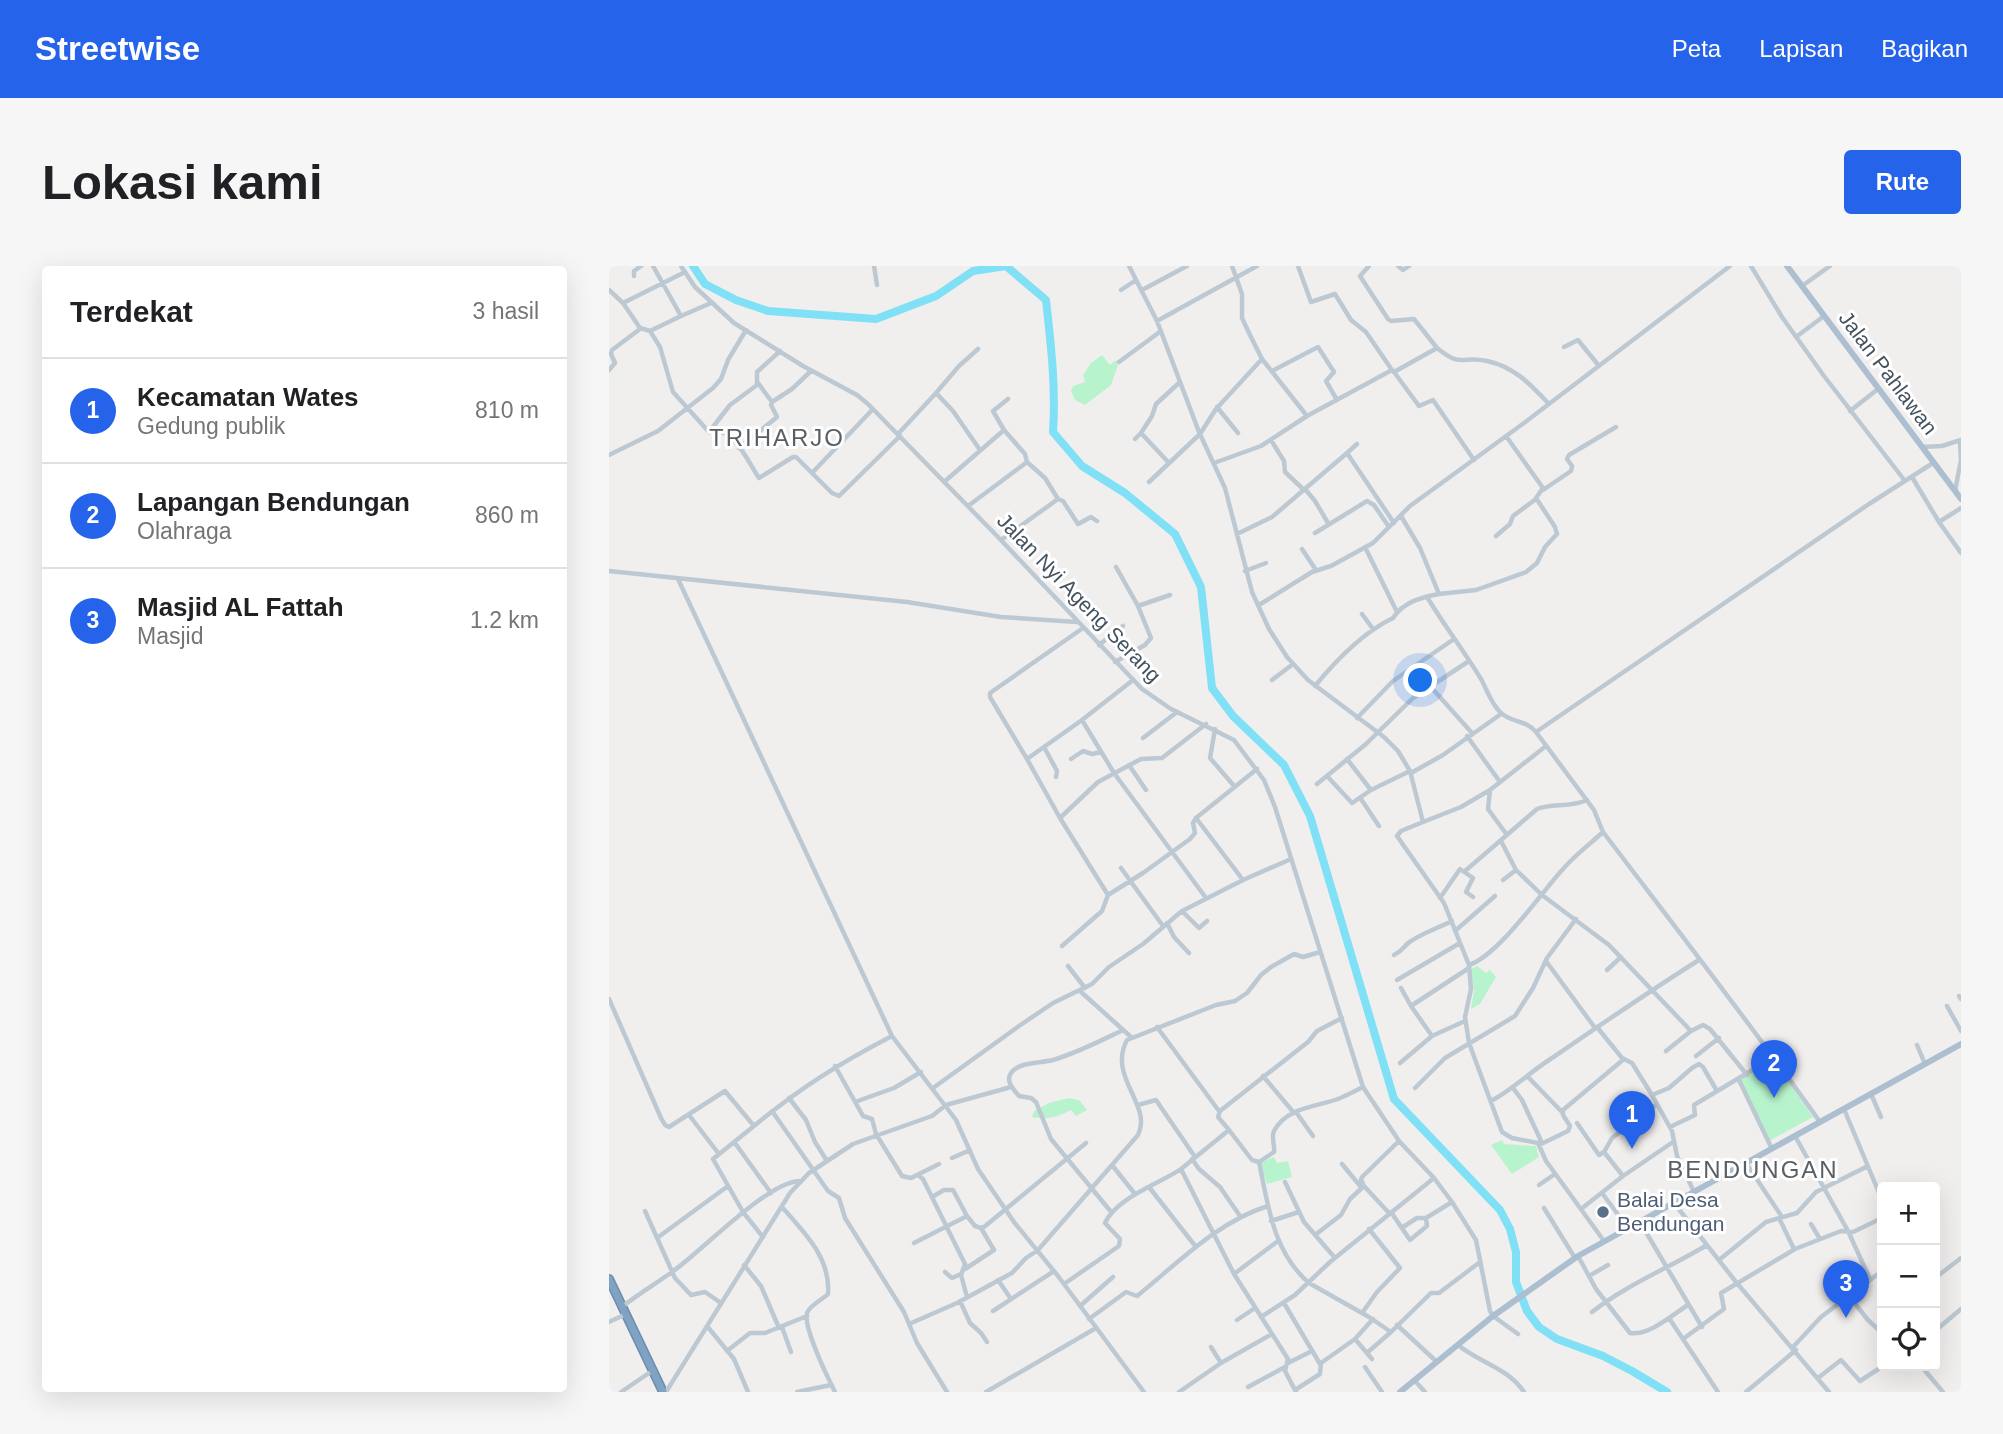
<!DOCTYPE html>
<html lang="id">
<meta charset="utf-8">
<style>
:root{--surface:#fff;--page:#f6f6f6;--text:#202124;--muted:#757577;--line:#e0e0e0;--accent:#2563eb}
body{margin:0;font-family:Helvetica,sans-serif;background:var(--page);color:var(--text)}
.controls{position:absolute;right:21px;bottom:21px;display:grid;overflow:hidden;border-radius:7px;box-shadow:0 7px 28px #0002}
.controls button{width:63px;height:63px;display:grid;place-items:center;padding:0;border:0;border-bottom:2px solid var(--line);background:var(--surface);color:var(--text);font:35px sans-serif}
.you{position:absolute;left:812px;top:415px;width:24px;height:24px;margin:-18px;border:5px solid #fff;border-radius:50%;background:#1a73e8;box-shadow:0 0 0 10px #1a73e833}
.badge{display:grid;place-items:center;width:46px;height:46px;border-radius:50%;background:var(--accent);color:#fff;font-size:23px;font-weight:700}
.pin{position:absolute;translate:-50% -58px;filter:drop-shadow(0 2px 4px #0008)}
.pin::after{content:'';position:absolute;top:37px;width:24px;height:21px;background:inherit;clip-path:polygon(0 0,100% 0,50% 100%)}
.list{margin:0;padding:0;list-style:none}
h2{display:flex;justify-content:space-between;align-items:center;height:91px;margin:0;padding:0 28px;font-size:30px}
h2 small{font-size:23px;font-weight:400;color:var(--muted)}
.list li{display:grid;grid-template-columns:46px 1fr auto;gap:21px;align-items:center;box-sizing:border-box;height:105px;padding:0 28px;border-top:2px solid var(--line)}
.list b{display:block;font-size:26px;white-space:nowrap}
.list p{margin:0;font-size:23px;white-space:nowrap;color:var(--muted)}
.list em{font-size:23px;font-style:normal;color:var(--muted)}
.icon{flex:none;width:38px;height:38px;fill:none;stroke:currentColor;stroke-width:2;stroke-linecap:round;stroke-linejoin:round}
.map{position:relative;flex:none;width:1352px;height:1126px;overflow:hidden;border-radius:7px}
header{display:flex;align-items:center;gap:42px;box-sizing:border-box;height:98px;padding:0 35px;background:var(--accent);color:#fff}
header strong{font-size:33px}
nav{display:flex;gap:38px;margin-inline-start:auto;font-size:24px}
.intro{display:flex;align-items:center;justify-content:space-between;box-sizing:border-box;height:168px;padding:0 42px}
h1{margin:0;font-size:49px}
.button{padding:18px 32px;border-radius:7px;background:var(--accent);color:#fff;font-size:24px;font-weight:700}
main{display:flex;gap:42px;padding:0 42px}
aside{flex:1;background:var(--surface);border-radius:7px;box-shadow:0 7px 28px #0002}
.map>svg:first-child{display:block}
</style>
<header>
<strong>Streetwise</strong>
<nav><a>Peta</a><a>Lapisan</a><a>Bagikan</a></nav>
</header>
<div class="intro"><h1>Lokasi kami</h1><a class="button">Rute</a></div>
<main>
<aside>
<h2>Terdekat<small>3 hasil</small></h2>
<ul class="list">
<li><span class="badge">1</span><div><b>Kecamatan Wates</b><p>Gedung publik</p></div><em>810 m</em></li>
<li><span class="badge">2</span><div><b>Lapangan Bendungan</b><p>Olahraga</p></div><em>860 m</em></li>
<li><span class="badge">3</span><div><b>Masjid AL Fattah</b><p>Masjid</p></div><em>1.2 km</em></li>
</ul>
</aside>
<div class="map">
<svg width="1352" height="1126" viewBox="0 0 1352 1126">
<rect width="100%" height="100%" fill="#f1eeee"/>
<!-- green -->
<path fill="#b7f4cd" d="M493 89 501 99 507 94 509 99 502 119 476 139 466 134 462 125 464 120 476 116 474 109 482 97Z
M868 700 877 707 881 704 887 711 871 738 862 743 865 725 862 703Z
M1163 792 1204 851 1160 875 1131 813Z
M460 832 470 834 478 844 467 850 462 844C448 851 439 854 423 851L425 845 440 837Z
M893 874 895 878 927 880 930 891 903 908 882 879Z
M665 891 668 897 679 895 683 911 658 918 651 897Z"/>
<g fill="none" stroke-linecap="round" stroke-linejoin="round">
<!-- river -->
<path stroke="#7fe0f6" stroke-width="8" d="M84 0 96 18 127 34 159 45 267 53 327 30 364 5 397 0 437 34C442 79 447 121 444 166L473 200 516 227 566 268 592 321 603 422 624 450 675 499 701 550 785 833 891 944 901 963 907 986V1016L918 1045 930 1061 948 1073 994 1090 1023 1105 1058 1126"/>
<!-- highway casing -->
<g stroke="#6b8daf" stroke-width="10">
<path id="highway" d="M0 1013 54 1126"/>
</g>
<!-- minor -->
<path stroke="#bdc9d2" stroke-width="4.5" d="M44 0 72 50 102 37
M72 0 86 21 125 57 194 100 248 129 259 138 389 271 533 423 562 443 625 474 655 514 666 541 754 821 790 875 825 912 843 936 867 974 881 1045 884 1050 909 1068
M265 0 268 19
M520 0 548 55 590 166 616 222 643 326 660 363 678 391 699 414 775 471 789 485 801 505 814 556 792 565 788 570 835 637 860 699 862 723 856 751 860 777 893 866 903 872 929 877 937 895 995 975
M623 0 633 28V52L641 69 653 93 698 150
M760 0 751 10 779 53 782 55 805 53 828 82
M789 0 794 4 800 0
M1142 0 1173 51 1215 110 1296 215
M25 10V5L32 0
M1193 20 1221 0
M0 24 14 37
M512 24 527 14
M533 24 578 0
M72 50 41 65 31 62 14 37 76 6
M548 55 648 0
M41 65 51 81 64 126 100 166 121 139 148 119V106L171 85
M1187 71 1215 50
M955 81 969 74 990 100
M510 96 552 65
M0 104 6 97 2 88 3 84 31 63
M783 104 785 106 828 82C854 103 852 89 878 95 906 101 922 119 940 138
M663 105 709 81 725 106 717 115 728 134
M785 106 810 140 824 134 865 194
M149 117 163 136
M327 127 350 100 369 83
M608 141 629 167
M1241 145 1269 123
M395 164 384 145 399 133
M102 165C125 161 139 196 150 212L184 191H187L203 207 264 143
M289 168 327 127 344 145 371 184
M526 173 532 167
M662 174 675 195 676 206 695 224
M748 178 738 187 785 257
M1313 181 1333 180 1352 174
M130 182 168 151 162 139 163 136 183 123 202 105
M0 189 49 165 104 122 112 113 119 94 137 64
M418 196 436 212 449 233
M560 197 532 167 543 150 547 138 571 116
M605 197 652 180 698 150 783 104 757 66 742 54 726 28 702 36 689 0
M203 207 223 227 230 230 291 170
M1303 211 1330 256 1352 287
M335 216 395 164 416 188 418 196 359 240
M540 216 591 168 607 143 653 93
M696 223 706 235 719 257
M934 224 962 205 963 200 958 193 960 189 1007 161
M1346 225 1352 194 1351 176
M1330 256 1352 242
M706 267 758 235 765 239 780 261
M628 268 663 251 738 187
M887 270 901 258 904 250 927 233
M392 274 449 233 454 235 469 258 482 251 488 255
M756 281 788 346
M693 283 707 304
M0 305 298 336 392 351 468 356
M636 305 657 297
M69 313 283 770 347 854 369 903 405 956 449 1010 535 1126
M830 328 867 324 917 306 928 297 936 281 948 268 946 261 927 232 934 222 897 170
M818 331C835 359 855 385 872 413 878 424 882 437 891 446 903 458 917 453 927 466L985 544 994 566C1067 662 1141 757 1211 856
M650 339 703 306 722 300 764 277 801 240 915 157 1121 0
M529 340 561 329
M753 348 764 363
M490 379 514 360
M506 396 536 379 542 372 529 340 507 301
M663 414 684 398
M706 420C728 393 753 367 784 352 794 336 813 331 830 328L811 282 792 250
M821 420 863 467
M748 452 784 415 845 373
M473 454 505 507 597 632
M606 463 601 492 626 521
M927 466 1260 238 1324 197
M858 470 891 516
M534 472 568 446
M435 481 448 505 447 511
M418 493 381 431V427L474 362
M462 493 474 485 483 488 492 486
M738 493 762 524
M520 499 537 524
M802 507 834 489 892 448
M718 510 743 537 762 524 801 505
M708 518 757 478 804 432 860 395
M881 524 879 543 898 569
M752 533 770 560
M451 552 418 493 473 454 524 414
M587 552 634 614
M814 556 852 541 881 524 937 480
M892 575 907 604 933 629 1000 679 1082 765 1094 759 1101 763 1138 809
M512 602 554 660
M856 605 928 543C944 537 960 542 978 534
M894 614 907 604
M499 629 534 607 581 573 586 567 584 557 587 552 648 503
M831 632 851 603 864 612 857 626 864 631
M573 645 590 662 598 655
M558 657 565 671 580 687
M846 665 886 630
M453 680 493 645 499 629 451 552 489 516 532 493 553 492 597 458
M785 689C796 683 794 680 802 675 814 667 829 662 843 655
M937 695 986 762
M860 699C890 689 932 627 954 603 966 589 981 578 994 566
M459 700 476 722
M998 704 1012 691
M788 714 851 677
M792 722 802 740
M471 725 522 771
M1350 730 1352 733
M0 733 52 852 56 859 60 861 116 825 145 860C191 822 231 797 283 770
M1338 740 1352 765
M548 761 610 845
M988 761 1013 792 1023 797 1043 829 1063 865 1068 890 1085 926
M823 770 802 740 860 702
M1308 779 1316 798
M1057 785 1082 765
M1087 790 1110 772
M791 797 823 770 856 755
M226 800 254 850 263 853 267 868 293 910 302 912 330 898
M654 810 685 847
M919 811 953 846
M1130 814 1163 883
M324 822 410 760 444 737 483 718 500 701 534 678 573 645 634 614 682 593
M806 822 836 792 906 750 924 722 938 692 967 653
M904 822 913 834 933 877
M1262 828 1272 851
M1043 829 1060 822 1083 802 1090 798 1094 801 1108 825
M180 832 197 854 206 876 218 895
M882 835C904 823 920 807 940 794 990 760 1039 726 1090 694
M246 836 285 822 312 806
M529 839 547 834 586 891
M1235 843 1273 934
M163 845 219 925 230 932 236 952 295 1046 308 1077 338 1126
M687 846 704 870
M80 849 110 888
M968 857 990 889 995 886 1014 910 1064 876
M145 860 104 893 134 946 154 971
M1061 861 1086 849 1085 839 1165 791
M620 864 643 894 650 896C659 939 664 986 700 1017L760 1051 782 1066 822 1027H830L871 996
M1186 870 1239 965 1261 1013
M126 877 162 927
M930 879 959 865 961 860 954 849V844L1015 793
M995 886 1003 872 1048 838
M343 892 361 884
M583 893 590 903 611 921 631 950
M650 896 665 886C666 879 662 871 665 865 678 841 707 841 729 833 737 830 746 825 754 821
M1137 897 1173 951
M733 898 752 921
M503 899 526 928
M309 909 314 913 356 998 352 1009 358 1031
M676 916 695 956 726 992
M930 919 946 908
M755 920 780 947
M540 921 587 981
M993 927 1019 962
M323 931 335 924H344L358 950
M1065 937 1127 1016 1220 1126
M173 941C195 966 222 992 219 1028 213 1034 201 1039 198 1047 194 1061 219 1112 226 1126
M935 942 966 992
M972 943 1014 910
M36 945 66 1012 82 1029 96 1026 112 1037
M782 946 801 974 818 960 817 952
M503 947 442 873 427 836 422 832 410 830C405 824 396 815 402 807 409 796 432 797 444 794 468 787 491 775 514 764
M1170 952 1185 983
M662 955 690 946
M1031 956 1093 1061
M1202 958 1211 973
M794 961 808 952H817L843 936
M706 969 732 949 741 933 755 920 752 914 753 911 790 875
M48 972 119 920
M305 977 358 950 366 960 372 962 375 961 477 877
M969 990 987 1023 1021 1067C1040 1070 1063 1049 1079 1039
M1110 994 1157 956 1188 947 1207 926 1259 900
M135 999 152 1020 170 1062
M356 1003 385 984 372 962
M336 1006 343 1012 352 1008
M625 1008 669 975
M1269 1008 1273 1014
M980 1010 999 999
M1326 1012 1352 992
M389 1014 402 1033
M455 1018 510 980 511 973 496 957C507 932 550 918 572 903
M1240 1030 1259 1054 1273 1067
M351 1035 361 1057 372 1067 378 1076
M675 1037 711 1098
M14 1040C30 1028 46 1018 63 1006 92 986 157 917 190 915
M471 1040 504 1011
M384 1045 445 1005
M983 1046C1017 1019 1060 1002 1098 979
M753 1047 768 1026 791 1002 760 963
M652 1051 686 1029 721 996 825 912
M1060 1052 1109 1126
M480 1053 517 1026 528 1030C569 997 608 956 659 940
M628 1054 646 1042
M0 1056 17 1048
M300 1058 348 1037 403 1007 417 992 429 984 529 869C544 839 498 811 518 774L607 739 626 735 638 727 652 709 662 701 685 688 694 691 711 686
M788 1059 828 1096
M98 1060 125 1093 139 1126
M173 1061 182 1086
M1326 1065 1352 1043
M746 1073 763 1093
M1074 1073 1115 1043 1112 1027 1186 983 1232 965 1244 966 1273 952
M849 1079C871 1097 899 1102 915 1126
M602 1081 612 1097
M1184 1081 1212 1051 1273 1005
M118 1085 141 1067H156L198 1050
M759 1086 782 1066
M679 1097 703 1085
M1312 1100 1334 1126
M756 1101 773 1126
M1209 1112 1232 1094 1251 1115 1274 1100
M806 1115 816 1126
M639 1121 676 1101
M686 1124 711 1108 712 1097 746 1073 764 1053
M12 1126 43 1105
M57 1126 181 927 200 907 244 878 323 850 337 839 402 821
M188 1126 222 1119
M377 1126 487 1062
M570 1126 612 1097 663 1068
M687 1126 676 1105 679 1093 625 1008 572 903 620 864 609 851 611 845 699 776 708 765 733 752
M1137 1126 1187 1084"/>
<!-- major -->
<path stroke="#abbfd1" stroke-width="6" d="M1178 0 1352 233
M791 1126 884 1050 969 990 1352 778"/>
<!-- highway -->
<use href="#highway" stroke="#80a2c3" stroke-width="7"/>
</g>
<!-- markers -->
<circle fill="#5c6f8a" stroke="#fff" stroke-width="2.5" cx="994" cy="946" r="7"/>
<g text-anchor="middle" stroke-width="6" stroke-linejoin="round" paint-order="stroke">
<!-- street labels -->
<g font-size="21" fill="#44525e" stroke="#fff">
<text transform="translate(1279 107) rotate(53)" y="7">Jalan Pahlawan</text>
<text transform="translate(470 332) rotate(46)" y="7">Jalan Nyi Ageng Serang</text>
</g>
<!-- service labels -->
<g font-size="21" fill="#4e5e75" stroke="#fff" text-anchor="start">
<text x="1008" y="941">Balai Desa<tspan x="1008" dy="24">Bendungan</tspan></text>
</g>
<!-- quarter labels -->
<g font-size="24" letter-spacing="2" fill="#5a5f64" stroke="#fff">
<text x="168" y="180">TRIHARJO</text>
<text x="1144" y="912">BENDUNGAN</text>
</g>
</g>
</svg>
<div class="controls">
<button>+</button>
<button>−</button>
<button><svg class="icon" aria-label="locate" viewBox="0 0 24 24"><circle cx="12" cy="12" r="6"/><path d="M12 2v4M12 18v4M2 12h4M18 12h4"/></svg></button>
</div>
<div class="you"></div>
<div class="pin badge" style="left:1023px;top:883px">1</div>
<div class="pin badge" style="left:1165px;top:832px">2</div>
<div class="pin badge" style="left:1237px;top:1052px">3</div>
</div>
</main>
